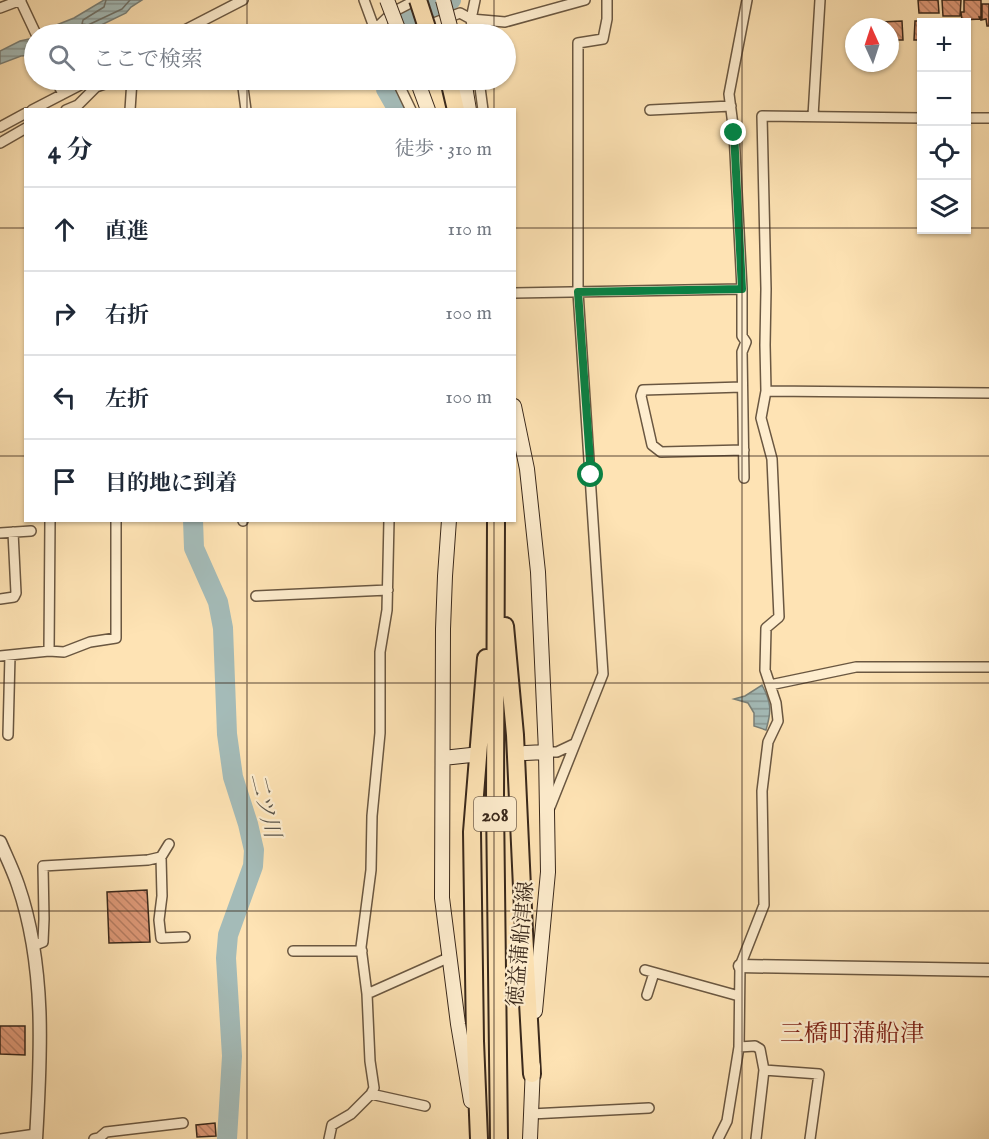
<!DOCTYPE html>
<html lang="ja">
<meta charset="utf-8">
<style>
:root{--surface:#fff;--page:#f6f6f7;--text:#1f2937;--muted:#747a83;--line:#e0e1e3}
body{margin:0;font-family:"IM FELL English","Noto Serif JP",serif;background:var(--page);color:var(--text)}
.controls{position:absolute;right:18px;top:18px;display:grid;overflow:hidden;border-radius:0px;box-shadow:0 2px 4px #0004}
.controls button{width:54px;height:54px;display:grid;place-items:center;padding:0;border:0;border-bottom:2px solid var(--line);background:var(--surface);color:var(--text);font:30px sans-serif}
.compass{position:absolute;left:845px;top:18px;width:54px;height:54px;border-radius:50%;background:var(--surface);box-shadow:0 2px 4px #0004;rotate:357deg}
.stop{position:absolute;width:18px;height:18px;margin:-14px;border:4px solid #0b8043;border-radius:50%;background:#fff}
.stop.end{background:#0b8043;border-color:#fff;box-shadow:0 2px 6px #0008}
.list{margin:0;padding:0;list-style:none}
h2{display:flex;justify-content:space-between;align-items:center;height:78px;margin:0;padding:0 24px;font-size:26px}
h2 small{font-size:20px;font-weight:400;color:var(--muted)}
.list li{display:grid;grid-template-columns:39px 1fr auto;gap:18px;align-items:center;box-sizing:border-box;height:84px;padding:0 24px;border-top:2px solid var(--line)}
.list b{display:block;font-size:22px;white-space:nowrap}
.list em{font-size:20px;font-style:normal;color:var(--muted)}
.icon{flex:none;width:33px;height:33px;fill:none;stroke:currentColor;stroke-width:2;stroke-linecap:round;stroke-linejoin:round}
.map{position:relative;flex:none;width:989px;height:1139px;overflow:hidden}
.search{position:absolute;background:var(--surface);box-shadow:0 2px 4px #0004;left:24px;top:24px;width:492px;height:66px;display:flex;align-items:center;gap:15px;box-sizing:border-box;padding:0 21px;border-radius:33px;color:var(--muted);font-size:22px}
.panel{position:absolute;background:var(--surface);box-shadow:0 2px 4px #0004;left:24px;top:108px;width:492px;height:414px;border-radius:0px}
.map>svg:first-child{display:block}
</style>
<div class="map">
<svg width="989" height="1139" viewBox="0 0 989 1139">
<defs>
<pattern id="water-rules" width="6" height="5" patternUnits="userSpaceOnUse" patternTransform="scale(1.5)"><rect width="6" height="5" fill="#a4bbb8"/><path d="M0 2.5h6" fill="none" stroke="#879895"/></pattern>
<pattern id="building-back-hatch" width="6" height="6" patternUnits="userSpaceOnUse" patternTransform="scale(1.5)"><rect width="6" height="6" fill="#de9978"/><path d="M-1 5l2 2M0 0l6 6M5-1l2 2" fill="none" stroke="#b57d62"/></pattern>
</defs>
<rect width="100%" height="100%" fill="#fee3b4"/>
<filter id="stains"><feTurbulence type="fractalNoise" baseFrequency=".00333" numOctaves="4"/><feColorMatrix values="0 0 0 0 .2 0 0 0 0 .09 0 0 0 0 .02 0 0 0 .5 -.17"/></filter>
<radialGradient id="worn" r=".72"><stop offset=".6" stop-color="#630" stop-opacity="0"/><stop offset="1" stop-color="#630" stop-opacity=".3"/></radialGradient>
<!-- water -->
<path fill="url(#water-rules)" stroke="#798079" stroke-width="1.5" d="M104 0H142L131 7 126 13 89 31 78 32 73 34H42L49 28 74 18Z
M34 38V55L21 56 0 64V51L20 41Z
M762 685C771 702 772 710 766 730L754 726V713L748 703 734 699 745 696Z"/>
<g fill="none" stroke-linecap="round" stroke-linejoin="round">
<!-- shore -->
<path stroke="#6e726a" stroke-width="1.5" d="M106 0 104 7 83 20 82 24 88 25 122 9 130 0"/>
<!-- river -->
<path stroke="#a4bbb8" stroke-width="20" d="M391 34 412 16 451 0
M386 80V89L398 110
M193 520 194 548 218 602 223 628 227 734 233 777 248 824 254 850 253 866 228 935 226 958 232 1056 227 1139"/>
</g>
<!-- building -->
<path fill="url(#building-back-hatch)" stroke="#39281b" stroke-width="1.5" d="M918 0H938L939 13H919Z
M942 0H961L960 16H943Z
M964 0H981V17H979L980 19 962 20 961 12H964Z
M982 4H989V26H987L986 19 981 20V18H982Z
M902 21 903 40H890V27H881V22Z
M915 21H935V22H922V40H914Z
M147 890 150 942 109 943 107 892Z
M0 1026H25V1055L0 1054Z
M215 1123 216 1136 197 1137 196 1125Z"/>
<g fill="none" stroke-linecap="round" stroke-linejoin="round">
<!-- minor casing -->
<g stroke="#6a5741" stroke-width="12">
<path id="minor" d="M20 0 36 34
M364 0 375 30
M0 8 21 0
M177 34 243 0
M370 34 393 12 416 0
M405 34 460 13 471 19 505 22 585 0
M473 34 471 19 475 0
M56 80 63 94
M242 80 246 110
M399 80V85L411 110
M479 80 483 110
M32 110 90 80
M66 110 78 105 96 87 116 80
M130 110 132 80
M650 110 731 106
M813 116 820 0
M966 118H989
M0 127 26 113
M0 143 26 128
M514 293 742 289
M742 387 643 390 641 396 652 445 661 452 744 450
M766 391 989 393
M744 478 742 352 746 342 742 336V289L734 133 729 94 747 0
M243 521V520
M0 533 31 531
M256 596 388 590
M0 599 14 597 16 593 13 532
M49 651 64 652 90 642 116 638V520
M0 656 49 651 50 520
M770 685 856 667H989
M8 735 10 655
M546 752H557L574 744
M550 807 603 674 578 292V43L603 39 607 19V0
M161 857 162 896 159 920 161 938 185 937
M33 946 43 942 44 919 43 866 148 860 161 857 169 844
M293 951H362
M645 970 739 996
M367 994 450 957
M647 995 654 973
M739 1047 755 1046 760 1049 764 1070 756 1139
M764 1070 819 1074 810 1139
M371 1094 425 1106
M531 1114 649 1108
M0 1139 36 1134
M94 1139 99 1138 106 1132 183 1123
M329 1139 332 1125 351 1114 371 1094 374 1088 370 1061 367 994 361 947 371 870 372 816 380 733V652L387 610 389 520
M718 1139 727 1121 739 1047 740 966 764 905 762 791 768 742 778 721 776 703 765 670 766 628 779 617 772 459 761 418 766 391 765 345 766 289 762 116 922 118"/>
</g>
<!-- tertiary casing -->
<g stroke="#6a5741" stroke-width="15">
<path id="tertiary" d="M0 842C6 856 13 870 18 885 46 966 41 1055 36 1139
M740 966 989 970"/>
</g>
<!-- secondary casing -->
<g stroke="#39281b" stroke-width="16">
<path id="secondary" d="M417 80 428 110
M464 80 469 110
M514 406 527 469 538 572 546 752 548 872 535 1011
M449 520 445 576 443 629 442 898 458 1024 471 1101
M525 753 546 752
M443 758 471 755
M530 1139 533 1066"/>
</g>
<!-- motorway casing -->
<g stroke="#39281b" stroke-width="20">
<path id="motorway" d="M449 80 456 110
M496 520 495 802 499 1139
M505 626 515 735 524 931 532 1074
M479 1139 475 1041 472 832 486 658"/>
</g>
<!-- minor -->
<use href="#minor" stroke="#feedce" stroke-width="9"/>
<!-- tertiary -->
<use href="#tertiary" stroke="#feedce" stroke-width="12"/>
<!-- secondary -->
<use href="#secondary" stroke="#feedce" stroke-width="14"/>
<!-- motorway -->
<use href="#motorway" stroke="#fee3b4" stroke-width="16"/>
<!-- secondary-bridge casing -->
<g stroke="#39281b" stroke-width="16" stroke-linecap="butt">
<path id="secondary-bridge" d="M387 0 400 34
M443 0 452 34"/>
</g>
<!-- motorway-bridge casing -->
<g stroke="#39281b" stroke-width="20" stroke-linecap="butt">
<path id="motorway-bridge" d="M418 0 429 34"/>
</g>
<!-- secondary-bridge -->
<use href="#secondary-bridge" stroke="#feedce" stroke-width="14"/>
<!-- motorway-bridge -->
<use href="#motorway-bridge" stroke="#fee3b4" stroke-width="16"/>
</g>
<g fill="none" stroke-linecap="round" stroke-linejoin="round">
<!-- route -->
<path stroke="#0b8043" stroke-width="8" d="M591 475 578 292 742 289 734 133"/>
</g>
<!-- grid -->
<path fill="none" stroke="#39281b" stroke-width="1.5" stroke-opacity="0.55" d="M247 0V34M494 0V34M742 0V1139M247 80V110M494 80V110M0 228H26M514 228H922M966 228H989M0 456H26M514 456H989M247 520V1139M494 520V1139M0 683H989M0 911H989"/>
<g text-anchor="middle" stroke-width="4.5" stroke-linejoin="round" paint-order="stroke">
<!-- shield labels -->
<rect fill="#feedce" stroke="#746351" stroke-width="1.5" x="474" y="797" width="42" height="34" rx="4.5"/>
<g font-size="20" font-weight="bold" fill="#39281b">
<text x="495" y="821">208</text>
</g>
<!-- street labels -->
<g font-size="21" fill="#39281b" stroke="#feedce">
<text transform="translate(520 944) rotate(-85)" y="7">徳益蒲船津線</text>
</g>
<!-- water labels -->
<g font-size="22" font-style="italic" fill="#59544a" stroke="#feedce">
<text transform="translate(266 805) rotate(76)" y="8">二ツ川</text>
</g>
<!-- quarter labels -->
<g font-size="24" fill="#7a1f14" stroke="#feedce">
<text x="852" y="1041">三橋町蒲船津</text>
</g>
</g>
<rect width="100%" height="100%" filter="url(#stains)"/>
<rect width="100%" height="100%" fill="url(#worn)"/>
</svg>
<div class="controls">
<button>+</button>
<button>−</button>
<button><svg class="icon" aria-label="locate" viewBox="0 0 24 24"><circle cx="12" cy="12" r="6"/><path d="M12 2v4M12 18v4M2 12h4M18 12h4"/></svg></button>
<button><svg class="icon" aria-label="layers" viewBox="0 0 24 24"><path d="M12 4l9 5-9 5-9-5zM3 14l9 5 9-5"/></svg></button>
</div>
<svg class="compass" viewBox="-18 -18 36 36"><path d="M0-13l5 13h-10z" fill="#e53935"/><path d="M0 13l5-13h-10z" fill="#747a83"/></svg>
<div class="stop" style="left:591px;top:475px"></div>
<div class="stop end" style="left:734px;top:133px"></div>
<div class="search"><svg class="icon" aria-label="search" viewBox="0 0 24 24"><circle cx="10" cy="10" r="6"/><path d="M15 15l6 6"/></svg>ここで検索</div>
<section class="panel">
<h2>4 分<small>徒歩 · 310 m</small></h2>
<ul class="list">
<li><svg class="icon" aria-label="ahead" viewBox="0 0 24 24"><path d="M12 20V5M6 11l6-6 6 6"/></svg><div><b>直進</b></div><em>110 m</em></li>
<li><svg class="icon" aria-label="right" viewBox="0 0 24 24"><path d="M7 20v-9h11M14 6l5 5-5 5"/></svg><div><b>右折</b></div><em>100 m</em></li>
<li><svg class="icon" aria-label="left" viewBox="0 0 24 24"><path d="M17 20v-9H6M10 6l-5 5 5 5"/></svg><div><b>左折</b></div><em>100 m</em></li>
<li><svg class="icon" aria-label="arrive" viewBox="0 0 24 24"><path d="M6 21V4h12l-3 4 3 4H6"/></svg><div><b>目的地に到着</b></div></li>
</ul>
</section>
</div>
